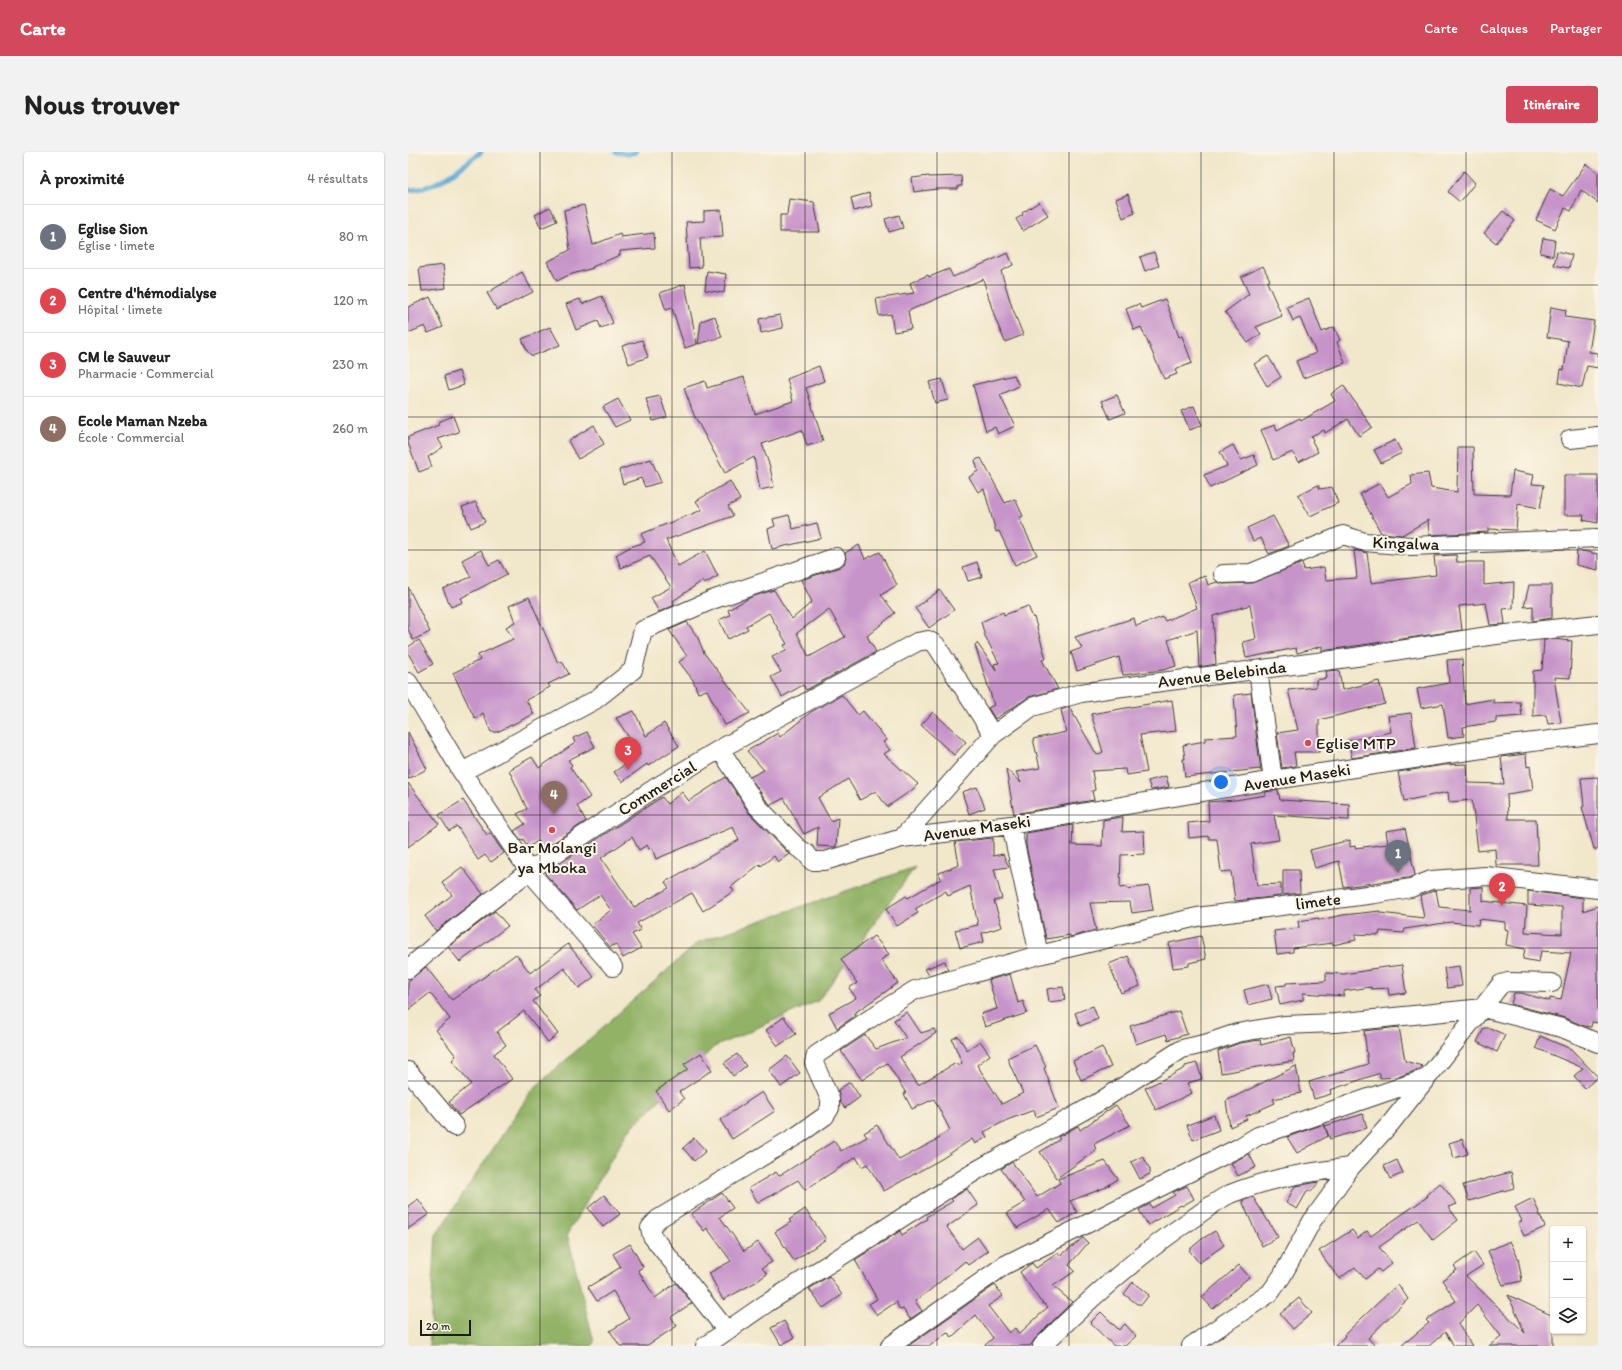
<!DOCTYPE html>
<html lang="fr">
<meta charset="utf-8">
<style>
:root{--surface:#fff;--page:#f2f2f2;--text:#222;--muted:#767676;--line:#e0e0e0;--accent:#d1495b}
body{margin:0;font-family:Itim,sans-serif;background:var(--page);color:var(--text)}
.controls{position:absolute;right:12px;bottom:12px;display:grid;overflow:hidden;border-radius:4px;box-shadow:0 1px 3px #0004}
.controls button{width:36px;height:36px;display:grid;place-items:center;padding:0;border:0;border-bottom:1px solid var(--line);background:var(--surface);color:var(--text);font:20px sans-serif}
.scale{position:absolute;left:12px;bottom:10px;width:51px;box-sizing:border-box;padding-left:4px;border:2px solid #1c1c1c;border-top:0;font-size:11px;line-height:14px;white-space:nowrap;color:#1c1c1c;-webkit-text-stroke:3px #fcf5e5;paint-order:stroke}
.you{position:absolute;left:813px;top:630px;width:14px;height:14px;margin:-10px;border:3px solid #fff;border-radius:50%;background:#1a73e8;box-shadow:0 0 0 6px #1a73e833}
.badge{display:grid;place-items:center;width:26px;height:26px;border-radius:50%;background:var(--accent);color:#fff;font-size:13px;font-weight:700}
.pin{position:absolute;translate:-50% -33px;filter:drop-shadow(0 1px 2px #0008)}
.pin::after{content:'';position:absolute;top:21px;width:14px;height:12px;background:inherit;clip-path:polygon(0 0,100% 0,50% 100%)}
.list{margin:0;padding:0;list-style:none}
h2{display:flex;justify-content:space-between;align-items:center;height:52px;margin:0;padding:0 16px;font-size:17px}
h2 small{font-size:13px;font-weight:400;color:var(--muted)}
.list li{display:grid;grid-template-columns:26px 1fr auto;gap:12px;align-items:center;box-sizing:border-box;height:64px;padding:0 16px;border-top:1px solid var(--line)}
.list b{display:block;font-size:15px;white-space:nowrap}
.list p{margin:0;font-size:13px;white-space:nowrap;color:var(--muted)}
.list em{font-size:13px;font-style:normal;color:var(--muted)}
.icon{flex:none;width:22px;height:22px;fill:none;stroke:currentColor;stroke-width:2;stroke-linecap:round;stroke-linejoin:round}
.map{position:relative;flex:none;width:1190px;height:1194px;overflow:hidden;border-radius:4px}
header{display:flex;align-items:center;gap:24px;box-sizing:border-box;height:56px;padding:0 20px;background:var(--accent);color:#fff}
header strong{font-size:19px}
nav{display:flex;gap:22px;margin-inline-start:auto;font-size:14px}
.intro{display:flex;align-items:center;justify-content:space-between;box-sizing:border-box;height:96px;padding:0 24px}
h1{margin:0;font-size:28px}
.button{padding:10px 18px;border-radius:4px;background:var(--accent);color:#fff;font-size:14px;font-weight:700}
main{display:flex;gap:24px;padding:0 24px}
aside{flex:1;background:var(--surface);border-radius:4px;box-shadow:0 1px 3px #0004}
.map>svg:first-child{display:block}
</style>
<header>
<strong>Carte</strong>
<nav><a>Carte</a><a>Calques</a><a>Partager</a></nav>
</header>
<div class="intro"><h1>Nous trouver</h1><a class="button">Itinéraire</a></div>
<main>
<aside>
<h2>À proximité<small>4 résultats</small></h2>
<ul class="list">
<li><span class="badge" style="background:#6b7280">1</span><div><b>Eglise Sion</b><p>Église · limete</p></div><em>80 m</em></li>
<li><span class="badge" style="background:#e0444e">2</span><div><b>Centre d'hémodialyse</b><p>Hôpital · limete</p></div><em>120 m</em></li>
<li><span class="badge" style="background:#e0444e">3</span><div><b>CM le Sauveur</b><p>Pharmacie · Commercial</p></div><em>230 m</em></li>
<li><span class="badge" style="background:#8d6e63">4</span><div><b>Ecole Maman Nzeba</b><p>École · Commercial</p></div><em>260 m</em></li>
</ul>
</aside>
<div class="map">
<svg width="1190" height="1194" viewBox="0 0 1190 1194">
<rect width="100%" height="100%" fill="#fcf5e5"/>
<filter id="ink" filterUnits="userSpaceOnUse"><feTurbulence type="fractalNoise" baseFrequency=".025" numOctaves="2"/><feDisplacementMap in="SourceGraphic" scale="8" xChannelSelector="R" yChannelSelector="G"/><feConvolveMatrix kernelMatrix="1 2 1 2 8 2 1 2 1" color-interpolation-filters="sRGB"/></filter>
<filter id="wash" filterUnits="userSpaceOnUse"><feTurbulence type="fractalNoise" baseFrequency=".012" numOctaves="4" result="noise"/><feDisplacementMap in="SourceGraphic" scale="16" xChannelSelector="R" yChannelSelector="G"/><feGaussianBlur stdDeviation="0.9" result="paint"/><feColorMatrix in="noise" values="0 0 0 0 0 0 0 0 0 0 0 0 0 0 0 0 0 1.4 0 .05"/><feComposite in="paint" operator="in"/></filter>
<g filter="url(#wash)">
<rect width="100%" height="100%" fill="#f1e7cb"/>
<!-- forest -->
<path fill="#92b266" stroke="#576741" d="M507 715 410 849 306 895 220 979 159 1082 186 1190 184 1194H21L28 1083 124 938 291 790Z"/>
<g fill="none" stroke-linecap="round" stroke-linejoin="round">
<!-- stream -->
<path stroke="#5daad6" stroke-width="5" d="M208 0 220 2 228 0
M0 38C28 38 52 16 73 0"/>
</g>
<g id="blocks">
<!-- building -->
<path fill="#c794ca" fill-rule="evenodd" d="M1178 12 1190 20V51L1173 38 1163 59 1157 56 1147 77 1128 68 1142 37 1155 44Z
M1056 19 1067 31 1052 50 1040 40Z
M521 24V25L553 24 554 34H550V37H529L506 40 504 26Z
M461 41 464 54 446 59 443 46Z
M720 42 727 61 715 66 708 47Z
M381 47 406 50 412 80H372V63H379Z
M631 50 640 63 615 79 608 67 615 63 614 61Z
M176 53 185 93 212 82 213 85 246 81 247 96 212 99V103L184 115 185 116 161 123 149 129 139 110 162 98 156 58Z
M142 55 149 69 133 76 127 63Z
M313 58 315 85 292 86 294 115 281 116 278 70 296 69V59Z
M1095 59 1107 69 1088 91 1076 81Z
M491 63 495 76 481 80 477 67Z
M1135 86 1147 88 1145 104 1132 101Z
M1149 99 1164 103 1161 116 1146 113Z
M746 100 751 114 737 119 732 105Z
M600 101 605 113 593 119 604 155 615 183 597 190 587 166 575 127 500 159 503 177 486 180 483 162 471 164 468 147 506 141 502 131 520 123 521 125 541 117 545 125Z
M35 113 38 136 14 139 11 116Z
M855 114 862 128 859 130 874 164 848 175 853 182 840 191 817 160 841 142 833 125Z
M299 119 318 122 316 141 297 138Z
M114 120 125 140 89 158 79 141Z
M277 132 289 192 277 196 264 156 258 158 252 141Z
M194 144 205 171 193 176 190 169 168 178 158 152 172 147 174 152Z
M22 145 35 175 20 181 17 174 0 181V155Z
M901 146 914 180 926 175 932 188 929 190 937 211 895 226 888 209 908 201 892 166 885 169 879 155Z
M757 147 771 185 774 184 784 211 767 218 769 222 756 227 733 175 726 178 718 157 731 152 733 156Z
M1143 155 1158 158 1157 165 1186 169 1181 200 1190 201V216L1179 214 1174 236 1151 231 1153 217 1156 218 1160 189 1139 185Z
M372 163 375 176 353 181 351 167Z
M307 164 314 185 290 192 293 169Z
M142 175 152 193 124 204 119 199 114 187Z
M234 188 240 205 221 212 214 194Z
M860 204 873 225 859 234 846 212Z
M411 214 416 229 398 236 415 289 399 294 394 278 354 292 362 315 366 335 352 338 346 305 317 321 286 263 276 236 297 229 299 236 336 225 347 262 385 249 379 227Z
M51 219 56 233 41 238 36 224Z
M606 223 611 234 592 243 607 274 590 282 587 275 578 279 565 233Z
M534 227 540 248 527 251 521 230Z
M935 233 964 275 951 284 940 267 917 281 916 278 903 284 905 288 904 289 910 300 891 310 885 300 865 308 853 278 867 273 869 278 892 266 893 269 927 249 923 242Z
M709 243 717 261 702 267 694 249Z
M252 244 259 265 245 269 238 247Z
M210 247 222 268 207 275 195 255Z
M786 254 794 273 782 278 773 259Z
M45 264 51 280 30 287 35 295 20 305 24 315 11 320 0 291V285L31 273 30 270Z
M186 273 196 292 170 307 160 289Z
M987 288 994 301 973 311 966 298Z
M825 293 833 308 846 303 850 313 802 336 796 323 819 314 812 300Z
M1050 295H1065L1066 342 1102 343 1105 319 1126 323 1124 332 1136 333 1132 356 1110 352 1108 378 1080 377V380L1021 383 1020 368 994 383 973 381 952 342 972 331 980 345 1004 332 1003 323 1020 321 1023 336 1049 340Z
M573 306 597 351 607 347 615 364 611 366 629 403 607 413 591 379 588 380 576 337 570 340 561 325 570 319 567 308Z
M243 307 253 330 237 335 233 326 215 332 211 318Z
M1156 323H1190V371L1175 368 1176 363H1156Z
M322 329 332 348 320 354 325 364 258 388 270 414 297 399 310 424 296 432 294 429 265 449 267 453 251 460 243 446 263 435 242 404 213 416 208 403 222 395 237 390 233 382 294 358 288 349Z
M910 333 912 337 924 335 930 351 902 364 890 343Z
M68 350 77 370 63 376 54 355Z
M381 363 385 377 409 371 413 386 364 397 360 377 367 374 365 367Z
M865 364 881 394 861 402 853 386 845 389 839 376Z
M451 393 457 407 472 400 489 433 473 443 487 461 459 484 468 500 398 538 395 533 374 545 363 525 373 520 364 505 378 498 376 493 379 492 361 461 338 474 340 477 320 487 311 468 322 463 320 458 343 445 366 438 384 467 404 450 393 428 432 415 436 412 438 407 437 401ZM421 457 437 485 401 505 389 481Z
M73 398 81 413 91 408 99 422 53 446 55 450 43 455 35 437 63 425 54 408Z
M946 398 959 401 963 431 1028 423 1026 404 1048 403 1049 410H1076V433L1106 430 1105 456 1095 457 1097 472 1082 473 1078 451 1051 454 1054 478 914 499V494L889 501 888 496 838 506 835 490 848 487 842 453 805 464 808 512 791 515 789 478 760 488 768 514 755 518 715 523 711 505 669 519 663 500 674 496 667 485 726 466 728 474 755 465 757 469 789 456 780 430 797 424 800 433 809 430 815 432 844 431 894 411 896 418 916 415 918 428 949 426Z
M1169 398 1190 402V418L1168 413Z
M569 410 574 425 560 429 555 415Z
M1121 433H1144V466L1125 469V454L1116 455Z
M0 435 22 480 5 488 0 477Z
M532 438 546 458 521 476 507 456Z
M121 445 150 511 154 509 161 522 140 532 142 535 118 548 126 562 89 580H83L75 561 67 567 45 521 72 508 70 503 105 487 98 475 107 470 101 454Z
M620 454 625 466 626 465 638 507 634 508 650 537 621 545 587 567 580 556 586 553 567 493 569 491 588 518 586 512 591 511 577 484 573 470 595 460 596 463Z
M279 470 290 486 296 501 342 561 317 573 299 538 290 541 285 528 271 510 279 504 261 478Z
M1145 487 1164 489 1162 526 1146 525 1153 571 1140 572 1138 563 1125 564V519L1134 518 1136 488Z
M11 488 25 512 11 520 0 501V495Z
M1054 507 1057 552 1085 547V551L1112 550 1114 564 1088 566V570L1055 575 1056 584 1040 586 1035 552 1013 556 1009 537 1041 531 1039 508Z
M931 518 934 538 971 529 977 552 911 568V600H886L888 614 874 616 869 581 890 578 880 538 908 535V528L919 526 918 519Z
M843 541 853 619 852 617 777 625 775 607H777L775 593 797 589V586L829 584 826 543Z
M434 543 450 563 455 559 479 588 475 590 482 598 476 602 510 632 504 638 479 655 468 639 452 648 440 627 410 646 423 669 430 666 428 695 409 694 410 675 396 682 376 646 363 653 357 647 342 625 356 618 339 599 370 581 372 585 403 560Z
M764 548 768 579 732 583 739 620 718 623 717 617 684 619 687 638 684 639 686 648 606 662 598 617 613 631 608 620 632 616 625 587 658 580 653 558 661 555 689 603 695 600 683 562Z
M226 559 238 584 256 571 271 594 240 614 239 612 214 630 206 620 232 602 208 566Z
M525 560 558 590 546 603 513 573Z
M1003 561 1008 596 944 606 940 589 983 580 980 564Z
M0 580 19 617 0 627Z
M179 580 187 595 160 608 164 613 162 615 182 645 169 654 178 669 136 697 130 689 120 695 115 687 113 688 106 679 117 672 109 662 119 657 101 618 124 605 131 616 167 591 165 586Z
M1118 602 1119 615 1122 614 1125 638 1099 642 1100 667H1128L1130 713H1088L1087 697 1070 699 1064 648 1041 650 1040 640 996 649 990 620 1036 613 1059 612 1060 631 1096 632 1093 605Z
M758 624 761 635 743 638 740 629Z
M318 625 341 661 381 702 370 710 366 704 353 714 352 712 323 735 326 739 295 759 284 741 229 771 233 778 224 782 233 796 215 806 208 792 202 795 184 773 203 758 192 743 169 758 137 721 254 645 259 652 274 640 281 649ZM325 675 331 688 257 730 261 736 226 755 193 706 224 685 231 698 239 693 241 697 244 696 248 707Z
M1190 625V697H1186L1174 655 1176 654 1173 626Z
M0 631 31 672 0 695Z
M569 635 577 656 561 662 554 640Z
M870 638 872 648 941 652V668L866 663 871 688 843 692 849 733 873 732V744L827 749 823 719 813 720 809 687H801V684L781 686 780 671 801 669 800 650 827 648 858 643 857 640Z
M55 648 79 683 82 681 96 701 83 710 77 703 70 708 49 674 41 679 31 663Z
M713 665H715L714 680 736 679 737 702 713 703 712 736 719 735V737L741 734 745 758 724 761 722 750 682 751 688 778 662 785V783L638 787 618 694V681L665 673 664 693 694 694 695 668Z
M997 676 1007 723 1000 726 936 735 931 709 907 716 902 698 942 688V695L947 694V696L980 692 978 679Z
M585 686V704L595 702 601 715 586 717 594 747 586 749 594 775 574 781 576 790 552 796 547 778 570 773 562 734 540 744 538 739 507 757 510 761 489 774 478 757 498 744 500 746 533 727 531 721 551 713 547 690Z
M54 715 75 742 28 779 17 764 44 743 34 730Z
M875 718H891L892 741 875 743Z
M1075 735V749L1119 754 1117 780 1154 782V755L1120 753V739L1175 746V759L1190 754V871L1184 870 1183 875 1176 874 1157 866 1103 852 1106 841H1113L1142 849V846L1153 848 1163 801 1133 799 1131 810 1115 807 1117 797 1098 793 1100 778 1097 777V770L1071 767 1070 773 1043 770 997 777 996 781 972 779 971 783 946 782 948 788 925 793V791L885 796V800L869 802 866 779 891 776 890 769 911 766V768L935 763 972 759V761L1016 766 1012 744 1028 738 1031 755 1062 758V736Z
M87 759 100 774 52 810 40 795Z
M466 784 481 802 473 808 490 831 445 862 447 864 429 876 421 861 448 846 441 836 449 831 433 807Z
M793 784 798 807 781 811V814L765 816 761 791Z
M160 792 186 825 171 836 156 816 127 838 132 844 125 849 150 882 140 890 116 859 89 880 98 893 86 902 104 927 51 963 41 950 63 932 44 908 48 904 28 878 42 867 22 841 0 858V829L18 815 44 848 108 802 122 821Z
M720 804 732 834 713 841 701 812Z
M537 809 540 818 521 823 517 817Z
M994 813 998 841 981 843 980 836 963 837V835L936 839V844L895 841V848L872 853 868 834 878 833V831L918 829V821L936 822 962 818V817Z
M1051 814 1054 834 1039 836 1036 816Z
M602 822 610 851 615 849 619 861 577 875 573 862 589 857 581 828Z
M860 832 864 847 840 853 836 838Z
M655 835 657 848 641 850 639 837Z
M685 854 690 867 672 874 667 861Z
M771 859 779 882 760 888 758 882 728 892 722 874Z
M499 860 513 881 526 877 528 881 492 905 510 933 548 911 550 914 554 911 544 887 550 884 559 898 572 889 582 903 569 913 594 952 615 941 599 906 627 893 638 915 636 916 651 956 628 965 626 958 599 968 576 980 579 985 567 992 564 987 535 1006 476 1039 459 1012 454 1015 448 1005 397 1038 390 1028 350 1051 341 1036 368 1020 371 1024 426 989 433 999 459 985 456 981 469 973 491 1008 532 986 531 985 542 978 526 947 504 957 496 942 498 941 479 911 454 928 433 899 457 883 468 897 498 886 486 868Z
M376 865 388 882 370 894 358 878Z
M991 875 997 909 1014 914 1012 917 990 925 972 926V921L922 938 923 942 906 947 901 930 960 912 956 879Z
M1076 876H1082L1097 883 1089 900 1069 890Z
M1132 884 1163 897 1190 925 1177 936 1166 924 1175 916 1128 896Z
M883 885 887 901H885L886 909 813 921 810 899 832 891 852 888 853 893Z
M694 895 703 915 673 928 665 909Z
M293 901 304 918 271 940 276 947 261 958 248 939 280 917 276 912Z
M329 902 338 914 325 924 316 911Z
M379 904 392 921 373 935 361 918Z
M789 911 794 927 779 931 784 941 748 958 737 936 762 924 777 916V914Z
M888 914 893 941 865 947 867 951 838 964 839 967 822 975 818 949Z
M442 930 452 945 437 956 432 950 430 938Z
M354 940 367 959 324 987 312 968Z
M708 953 722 973 686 992 688 998 649 1026 632 1000 652 987 650 985 670 974 672 978Z
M955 962 959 976 922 987 917 974Z
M806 963 811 978 785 988 779 973Z
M916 972 920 984 889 1001 879 985Z
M286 986 298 999 286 1009 275 996Z
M1054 987 1060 1002 1046 1006 1041 991Z
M841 1002 848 1015 830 1024 823 1011Z
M735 1004 742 1017V1022L732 1027 723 1010Z
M989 1008 995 1021 982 1027 976 1014Z
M697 1009 710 1027 696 1036 662 1049 669 1060 651 1071 641 1057 609 1076 599 1061 617 1050 593 1017 604 1010 629 1045 652 1031 650 1027Z
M1103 1020 1106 1036 1061 1049 1055 1033Z
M911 1030 903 1040 900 1038 889 1057 878 1051 887 1034Z
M1032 1031 1049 1052 1040 1055 1050 1068 1025 1088 1010 1068 971 1095 984 1111 973 1120 970 1117 957 1127 947 1115 931 1127 911 1099 944 1078 950 1086 959 1079 963 1084 1019 1045 1018 1043Z
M779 1034 786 1047 774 1054 773 1053 740 1073 731 1058 742 1052 744 1056 767 1043 765 1040Z
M559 1037 570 1053 539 1075 554 1097 570 1085 580 1099 560 1113 557 1109 521 1139 507 1149 514 1159 502 1167 495 1157 492 1158 488 1150 469 1163 461 1152 469 1147 447 1108 492 1079 494 1083 519 1067 518 1065 545 1049 543 1047Z
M314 1041 325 1056 312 1065 336 1099 350 1090 364 1110 354 1116 359 1122 348 1130 315 1148 301 1121 323 1109 299 1076 296 1079 283 1062Z
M196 1043 212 1062 195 1075 180 1056Z
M845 1045 870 1085 854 1094 834 1049Z
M1125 1046 1137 1075 1116 1084 1110 1071 1114 1069 1107 1055Z
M10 1047 21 1062 0 1077V1054Z
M397 1057 418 1087 386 1109 367 1080 383 1070 381 1068Z
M807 1079 816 1093 791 1111 781 1098 794 1087Z
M675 1086 680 1091 661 1113 667 1119 645 1134 664 1150 627 1187 622 1194H576L585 1186 568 1163 544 1185 539 1180 522 1194H500L587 1133 595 1144 580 1154 601 1181 607 1176 611 1182 640 1155 632 1149 612 1120 624 1111 628 1116 650 1101 652 1104Z
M1102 1089 1110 1106 1114 1129 1095 1133 1080 1099Z
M222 1092 235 1115 230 1118 247 1146 268 1131 284 1151 263 1165 269 1174 238 1194H212L202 1179 221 1167 205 1139 189 1149 180 1135 213 1115 205 1102Z
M1066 1100 1075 1113 1058 1124 1117 1181 1100 1143 1145 1164V1194H1081L1093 1184 1069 1153 1050 1172 1064 1194H1046L1037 1180 1021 1194H993L1021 1171 1018 1168 1048 1149 1034 1128 1049 1118 1046 1114Z
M831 1113 841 1125 805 1157 794 1145Z
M421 1124 434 1143 415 1156 401 1137Z
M725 1130 741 1143 734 1152H729L716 1142Z
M990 1132 1000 1147 960 1186 967 1194H927L937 1184 936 1183Z
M891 1146 904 1161 885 1177 872 1162Z
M693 1160 711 1178 717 1172 728 1184 717 1194H706L682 1171Z
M376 1169 386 1186 373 1193 363 1176Z"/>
</g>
</g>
<g filter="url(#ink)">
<use href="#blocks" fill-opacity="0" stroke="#3c3a36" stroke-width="1"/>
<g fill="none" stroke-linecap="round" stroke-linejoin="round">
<!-- street casing -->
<g stroke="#3c3a36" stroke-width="20">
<path id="street" d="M1162 287 1190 284
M815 422 843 421 935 383 957 390 1003 394 1190 386
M850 518 865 628
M0 530 54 620 121 719 205 815
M312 597 349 654 390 696 398 701 404 709H417L494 686 603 673 865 628 1101 593 1190 582
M54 620 187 548 225 518 235 478 304 448 428 405
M603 673 631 803
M494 686 585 583 624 555 673 541 699 537 948 505 1080 484 1190 472
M0 817 34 787 121 719 247 636 312 597 509 490 520 488 528 493 585 583
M0 919 47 975
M319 1179 244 1084 242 1076 250 1067 390 983 417 964 422 956V947L406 911 408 903 475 858 507 838 631 803 789 765 967 742 1003 736 1023 728 1051 726 1078 724 1190 737
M297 1194 359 1151 571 1017 691 950 774 897 800 891 829 881 876 873 927 871 1075 856 1154 876 1190 891
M482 1194 597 1113 832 995 850 984 1019 926 1093 832 1100 830 1144 831
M634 1194C681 1147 729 1104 784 1067 796 1059 809 1048 822 1042 861 1026 902 1020 943 1015
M783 1194 862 1141 874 1124 904 1069 943 1015 983 971 1018 927"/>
</g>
<!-- street -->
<use href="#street" stroke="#fff" stroke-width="18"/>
</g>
</g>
<!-- grid -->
<path fill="none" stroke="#1c1c1c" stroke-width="1" stroke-opacity="0.55" d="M132 0V1194M264 0V1194M397 0V1194M529 0V1194M661 0V1194M793 0V1194M926 0V1194M1058 0V1194M0 133H1190M0 265H1190M0 398H1190M0 531H1190M0 663H1190M0 796H1190M0 929H1190M0 1061H1190"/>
<!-- markers -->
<g fill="#d1495b" stroke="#fcf5e5" stroke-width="1.5">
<circle cx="900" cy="591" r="4"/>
<circle cx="144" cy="678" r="4"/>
</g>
<g text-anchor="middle" stroke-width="4" stroke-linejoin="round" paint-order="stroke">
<!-- street labels -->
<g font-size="17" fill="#1c1c1c" stroke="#fcf5e5">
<text transform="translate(998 391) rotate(2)" y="6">Kingalwa</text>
<text transform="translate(814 522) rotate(-7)" y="6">Avenue Belebinda</text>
<text transform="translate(889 625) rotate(-9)" y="6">Avenue Maseki</text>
<text transform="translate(249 636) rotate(-32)" y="6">Commercial</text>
<text transform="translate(569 676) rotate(-8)" y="6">Avenue Maseki</text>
<text transform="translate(910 749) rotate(-7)" y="6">limete</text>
</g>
<!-- poi labels -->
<g font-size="17" fill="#1c1c1c" stroke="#fcf5e5" text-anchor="start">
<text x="908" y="597">Eglise MTP</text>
<text x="144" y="701" text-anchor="middle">Bar Molangi<tspan x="144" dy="20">ya Mboka</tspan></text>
</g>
</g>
</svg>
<div class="controls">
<button>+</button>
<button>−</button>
<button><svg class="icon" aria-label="layers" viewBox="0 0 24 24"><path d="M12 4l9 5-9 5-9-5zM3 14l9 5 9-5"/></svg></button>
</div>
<div class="scale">20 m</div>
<div class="you"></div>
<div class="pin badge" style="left:990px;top:721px;background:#6b7280">1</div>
<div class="pin badge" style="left:1094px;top:754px;background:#e0444e">2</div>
<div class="pin badge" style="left:220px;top:618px;background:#e0444e">3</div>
<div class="pin badge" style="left:146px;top:662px;background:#8d6e63">4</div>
</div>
</main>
